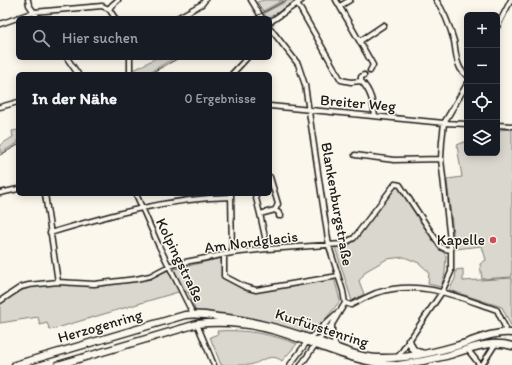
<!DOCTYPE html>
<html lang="de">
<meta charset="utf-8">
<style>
:root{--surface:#171b24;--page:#242831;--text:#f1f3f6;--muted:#9ea1a6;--line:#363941}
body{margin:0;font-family:Itim,sans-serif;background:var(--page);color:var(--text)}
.controls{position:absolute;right:12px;top:12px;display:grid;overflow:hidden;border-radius:6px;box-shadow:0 2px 10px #0003}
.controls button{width:36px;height:36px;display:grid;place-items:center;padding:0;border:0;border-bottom:1px solid var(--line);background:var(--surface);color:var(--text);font:20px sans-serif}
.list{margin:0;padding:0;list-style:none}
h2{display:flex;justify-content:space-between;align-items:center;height:52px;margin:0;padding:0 16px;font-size:17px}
h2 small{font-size:13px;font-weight:400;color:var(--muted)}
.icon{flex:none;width:22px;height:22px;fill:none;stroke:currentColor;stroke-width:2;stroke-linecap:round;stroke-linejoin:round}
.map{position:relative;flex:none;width:512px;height:365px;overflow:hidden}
.search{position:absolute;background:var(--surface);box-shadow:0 2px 10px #0003;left:16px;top:16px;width:256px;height:44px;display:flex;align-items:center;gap:10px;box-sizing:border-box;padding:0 14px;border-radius:6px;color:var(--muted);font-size:15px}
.panel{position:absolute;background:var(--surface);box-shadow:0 2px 10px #0003;left:16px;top:72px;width:256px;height:124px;border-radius:6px}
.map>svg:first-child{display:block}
</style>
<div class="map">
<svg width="512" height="365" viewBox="0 0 512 365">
<rect width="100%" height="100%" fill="#fbf7ec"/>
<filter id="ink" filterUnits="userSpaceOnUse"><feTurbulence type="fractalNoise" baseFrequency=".025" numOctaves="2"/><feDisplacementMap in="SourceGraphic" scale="8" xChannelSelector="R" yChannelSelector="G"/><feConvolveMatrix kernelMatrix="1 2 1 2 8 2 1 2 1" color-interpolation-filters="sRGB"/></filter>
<g filter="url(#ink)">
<!-- green -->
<path fill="#dad7ce" stroke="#7b7a75" d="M264 0H283L263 11 257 2Z
M289 0H298L270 17 267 18 264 13Z
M156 58H175L146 74H134V70Z
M512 129V277L482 279 480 264 486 260 482 246 455 249 447 181 448 179 462 177 457 145 467 141V153H497V130Z
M18 130V143L0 153V145L13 137 12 131Z
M397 185 446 256 445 273 441 287 428 284 429 272 419 263 404 257 387 259 366 271 359 281 364 294 352 301 335 247H348L360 233Z
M221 258 223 276 256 291 296 286 334 277 340 301 328 316 310 335 257 320 196 312 188 292H178L50 330 47 323 40 325 38 317 0 323V304L15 293 34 286 58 283 95 285 151 278 167 271Z
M463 269V281L512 278V328L502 307 449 290 455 279 456 270Z
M217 331C244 329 272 334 297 344L282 361C271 352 262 362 250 365 241 365 230 365 221 365L210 337 218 334Z"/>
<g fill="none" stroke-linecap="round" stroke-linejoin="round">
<!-- street casing -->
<g stroke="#1c1c1c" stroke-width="7">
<path id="street" d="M28 0 29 5 38 18
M251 0 262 18
M336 0 373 65 370 71
M436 0C444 11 450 27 454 41 456 51 456 70 467 75
M297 3 341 80 351 82 361 81
M340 6 350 0
M109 9 115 18
M177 18 202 4 205 0
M270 22 302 0
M0 24 34 12 102 6 109 9 112 5 118 0
M497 27 511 0
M270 28 298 64 305 85 329 246 343 291 345 303 333 323 318 341
M360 41 384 25
M67 58 78 74
M130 58V74
M232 74 247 58
M364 75 361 77V81C371 91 373 103 375 116
M270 106 444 123 467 124
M0 107 18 102
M497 125 512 126
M355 155 394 160 441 159
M0 193 18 189
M45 194 58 282
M136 194 158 244 193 314
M231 194 232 253
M255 194 260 214
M275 210 279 213V216H281
M50 233C110 215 168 198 231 197
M267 249 265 237 260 214 275 210 278 204 270 177
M224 255V276L245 287 256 290 338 276
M0 301 21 287 29 285 58 282 94 284 136 279 150 276 169 266 180 263 232 253 267 249 342 244 354 238 395 184 400 185 441 247 445 249 451 250
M345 303 351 305C359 301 368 296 376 293 421 279 455 296 497 310L505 327 504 332
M197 324 214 365
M332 325V336L336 347
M310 338 338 312
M468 350 480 365
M398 357 442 292 451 272V250L441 159 442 141 444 123 467 84
M290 365 307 342
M301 365 315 345
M482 365 496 343"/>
</g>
<!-- secondary casing -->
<g stroke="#1c1c1c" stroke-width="9">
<path id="secondary" d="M409 340C411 347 413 352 421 353
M15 365 185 315C196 314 207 315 218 317 253 320 285 330 318 341 337 347 358 358 379 358 404 359 432 353 456 346 474 341 493 331 512 333
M58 365 197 324C223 321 251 324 276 331 316 343 354 363 396 365
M398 365C414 363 430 360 446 356 467 350 490 339 512 346"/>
</g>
<!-- street -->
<use href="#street" stroke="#fbf7ec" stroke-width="4"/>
<!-- secondary -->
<use href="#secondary" stroke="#fbf7ec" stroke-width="6"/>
<!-- rail -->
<path stroke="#1c1c1c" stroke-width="1" d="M253 18 286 0
M149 74 179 58
M0 155 18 145"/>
</g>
</g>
<!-- markers -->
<circle fill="#d1495b" stroke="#fbf7ec" stroke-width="1.5" cx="493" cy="240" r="4"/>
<g text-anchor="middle" stroke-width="3" stroke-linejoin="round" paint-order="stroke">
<!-- street labels -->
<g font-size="15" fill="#1c1c1c" stroke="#fbf7ec">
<text transform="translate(358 103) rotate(5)" y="5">Breiter Weg</text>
<text transform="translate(337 204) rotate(80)" y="5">Blankenburgstraße</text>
<text transform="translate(251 242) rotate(-7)" y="5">Am Nordglacis</text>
<text transform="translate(180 260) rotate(64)" y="5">Kolpingstraße</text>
<text transform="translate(100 326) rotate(-16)" y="5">Herzogenring</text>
<text transform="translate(322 328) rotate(18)" y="5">Kurfürstenring</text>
</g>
<!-- poi labels -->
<g font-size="15" fill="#1c1c1c" stroke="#fbf7ec" text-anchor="end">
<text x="485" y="245">Kapelle</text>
</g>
</g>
</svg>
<div class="controls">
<button>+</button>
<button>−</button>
<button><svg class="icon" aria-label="locate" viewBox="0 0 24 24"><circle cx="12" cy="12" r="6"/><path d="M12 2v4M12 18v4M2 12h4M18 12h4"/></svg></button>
<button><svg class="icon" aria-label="layers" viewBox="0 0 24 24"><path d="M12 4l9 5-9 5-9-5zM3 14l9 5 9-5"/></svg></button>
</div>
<div class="search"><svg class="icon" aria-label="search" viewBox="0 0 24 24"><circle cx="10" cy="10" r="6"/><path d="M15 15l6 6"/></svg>Hier suchen</div>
<section class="panel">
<h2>In der Nähe<small>0 Ergebnisse</small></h2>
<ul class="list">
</ul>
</section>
</div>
